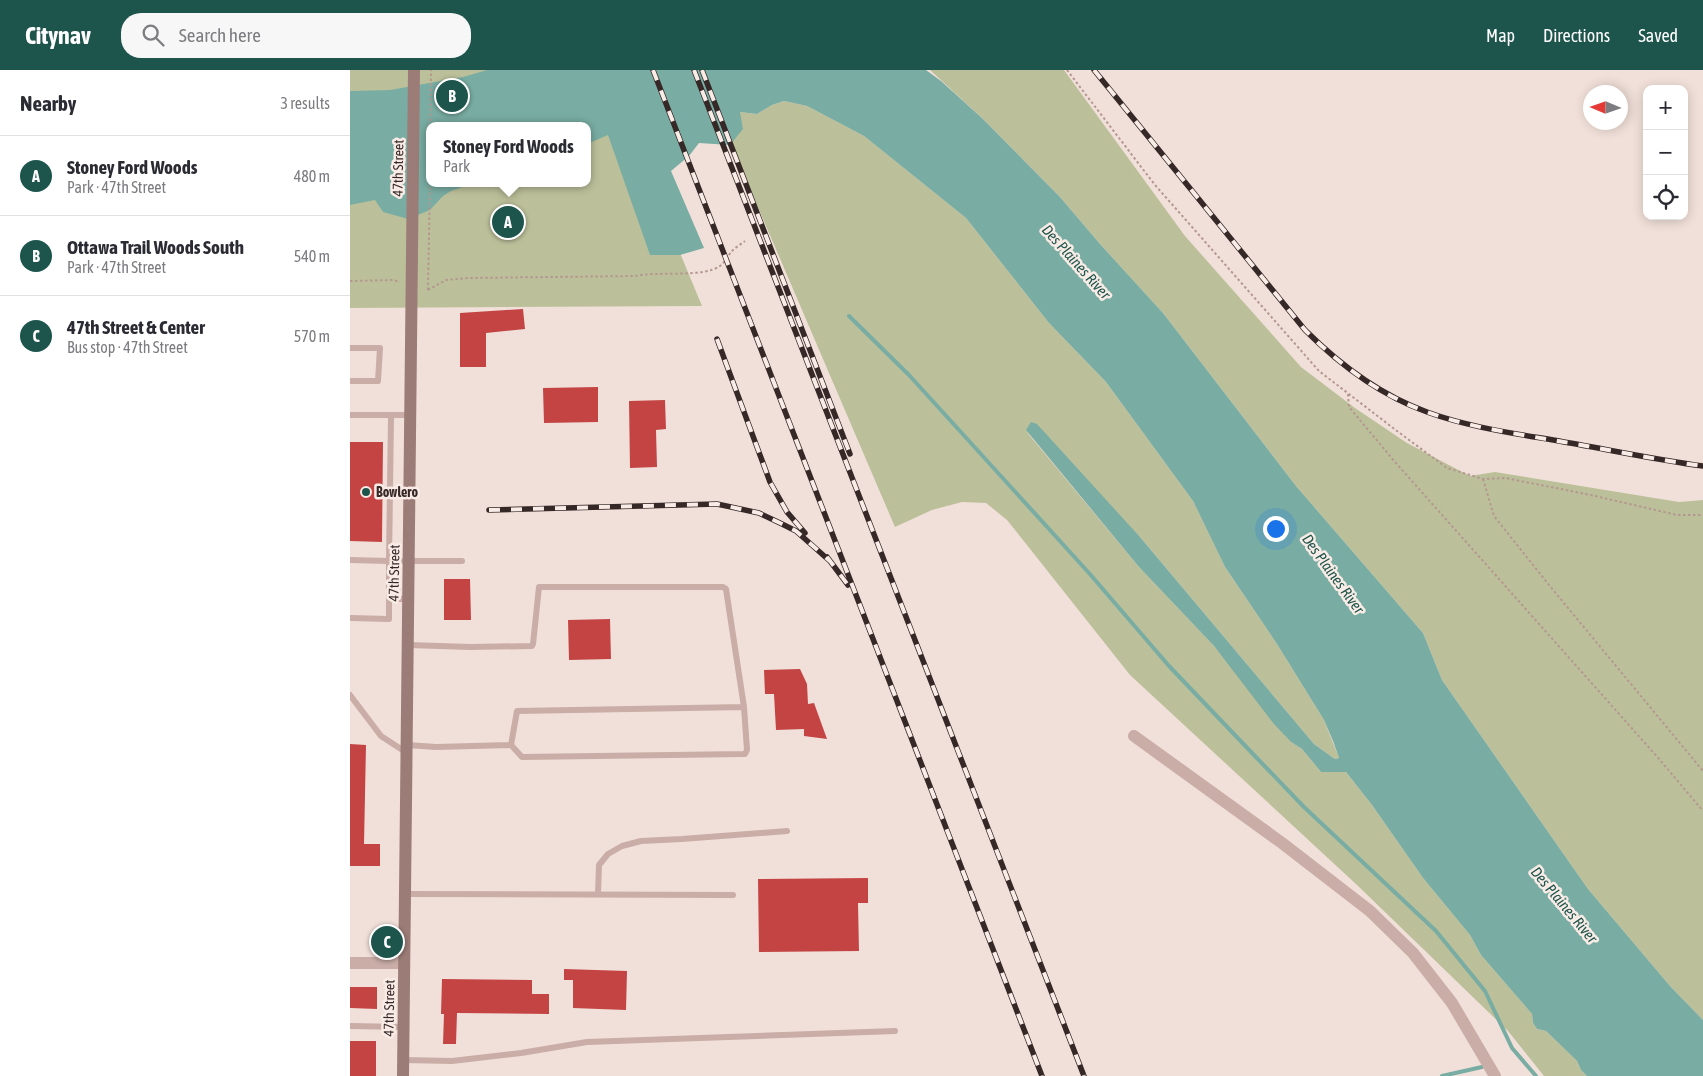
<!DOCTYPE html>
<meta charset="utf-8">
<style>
:root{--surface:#fff;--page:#f7f7f7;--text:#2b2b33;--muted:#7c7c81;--line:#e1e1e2;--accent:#1d554c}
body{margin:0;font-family:"Asap Condensed",sans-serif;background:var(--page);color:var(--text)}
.controls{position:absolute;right:15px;top:15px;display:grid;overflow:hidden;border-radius:10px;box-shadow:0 2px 12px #0003}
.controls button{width:45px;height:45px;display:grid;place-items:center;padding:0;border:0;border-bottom:1px solid var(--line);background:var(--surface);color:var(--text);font:25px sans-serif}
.compass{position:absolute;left:1233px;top:15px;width:45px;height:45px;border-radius:50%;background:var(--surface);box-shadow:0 2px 12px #0003;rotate:272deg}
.you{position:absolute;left:925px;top:458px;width:18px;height:18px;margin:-12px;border:4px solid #fff;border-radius:50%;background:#1a73e8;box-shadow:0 0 0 8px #1a73e833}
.badge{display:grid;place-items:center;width:32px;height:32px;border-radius:50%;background:var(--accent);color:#fff;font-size:16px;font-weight:700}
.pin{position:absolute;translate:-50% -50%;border:2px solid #fff;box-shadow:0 1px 5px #0006}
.popup{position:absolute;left:76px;top:52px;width:165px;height:65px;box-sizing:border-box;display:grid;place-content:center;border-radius:10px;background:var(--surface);filter:drop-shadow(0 1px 4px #0005);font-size:16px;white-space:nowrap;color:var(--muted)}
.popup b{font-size:19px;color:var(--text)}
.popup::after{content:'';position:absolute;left:50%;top:100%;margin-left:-10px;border:10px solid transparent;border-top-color:var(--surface)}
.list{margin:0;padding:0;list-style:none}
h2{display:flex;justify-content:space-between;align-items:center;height:65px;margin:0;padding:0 20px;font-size:21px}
h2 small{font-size:16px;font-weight:400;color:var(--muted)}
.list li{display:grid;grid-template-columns:32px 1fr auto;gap:15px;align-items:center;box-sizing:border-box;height:80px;padding:0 20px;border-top:1px solid var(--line)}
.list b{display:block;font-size:19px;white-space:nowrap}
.list p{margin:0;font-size:16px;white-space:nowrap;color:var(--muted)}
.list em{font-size:16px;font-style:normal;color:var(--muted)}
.icon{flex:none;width:28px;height:28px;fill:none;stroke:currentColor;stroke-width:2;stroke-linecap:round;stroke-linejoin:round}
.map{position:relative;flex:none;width:1353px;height:1006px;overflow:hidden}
header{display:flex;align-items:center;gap:30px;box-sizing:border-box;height:70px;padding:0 25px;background:var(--accent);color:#fff}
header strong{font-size:24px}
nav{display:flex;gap:28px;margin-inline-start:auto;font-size:18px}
.search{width:350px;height:45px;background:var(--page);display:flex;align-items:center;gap:12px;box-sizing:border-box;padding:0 18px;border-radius:20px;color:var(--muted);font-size:19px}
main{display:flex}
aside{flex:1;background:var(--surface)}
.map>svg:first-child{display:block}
</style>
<header>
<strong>Citynav</strong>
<div class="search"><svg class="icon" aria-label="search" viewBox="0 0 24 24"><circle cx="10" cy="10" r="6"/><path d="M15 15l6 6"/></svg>Search here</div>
<nav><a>Map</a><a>Directions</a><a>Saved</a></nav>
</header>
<main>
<aside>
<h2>Nearby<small>3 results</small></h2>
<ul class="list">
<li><span class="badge">A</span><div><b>Stoney Ford Woods</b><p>Park · 47th Street</p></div><em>480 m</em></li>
<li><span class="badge">B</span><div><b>Ottawa Trail Woods South</b><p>Park · 47th Street</p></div><em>540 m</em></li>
<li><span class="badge">C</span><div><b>47th Street &amp; Center</b><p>Bus stop · 47th Street</p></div><em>570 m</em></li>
</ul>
</aside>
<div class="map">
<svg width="1353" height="1006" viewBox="0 0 1353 1006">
<rect width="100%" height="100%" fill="#f1e0d9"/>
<!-- green -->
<path fill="#bcc09a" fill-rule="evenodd" d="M0 0H254L352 236 0 238ZM79 56H237V113H79Z
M580 0H714L835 166 951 297 1005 338 1057 373 1120 406 1145 402 1329 432 1353 430V950L1320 916 1238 819 1092 610 1073 563 946 416 813 243 750 174 710 127 633 49Z
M434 31 457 36 514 66 616 148 699 253 756 312 843 431 875 497 927 574 974 650 989 688 985 689 964 674 790 467 676 361 789 497 864 576 941 672 952 679 971 702H996L1022 735 1073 808 1120 865 1131 885 1182 944 1183 953 1187 959 1196 961 1227 991 1231 1000 1237 1006H1194L1158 961 1007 815 780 605 657 450 636 433 612 432 582 440 545 457 368 44 390 42 407 44 422 35Z"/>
<!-- water -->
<path fill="#79ada3" d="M137 0H576L591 11 633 49 710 127 750 174 813 243 946 416 1073 563 1092 610 1238 819 1320 916 1353 950V1006H1237L1231 1000 1227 991 1196 961 1187 959 1183 953 1182 944 1131 885 1120 865 1073 808 1022 735 996 702H971L952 679 941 672 924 654 864 576 789 497 676 360 681 352 687 354 790 467 964 674 985 689 989 688 983 671 974 650 927 574 875 497 843 431 756 312 699 253 616 148 514 66 457 36 434 31 422 35 407 44 390 42 393 59 380 75 349 73 339 86 321 101 354 178 330 185H300L258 65 237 74V56H79V113H124L101 121 93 126 80 140 58 149 33 142 25 130 0 135V21L40 20 113 7Z"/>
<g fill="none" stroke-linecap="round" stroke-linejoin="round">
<!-- stream -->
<path stroke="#79ada3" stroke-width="4" d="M499 246 559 305 739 503 819 596 903 684 954 737 1086 861 1135 921 1162 978 1186 1006
M1092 1006 1132 997"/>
</g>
<!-- building -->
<path fill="#c44444" d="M173 239 175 259 136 263V297H110V243Z
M248 317V352L194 353 193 318Z
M315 330 316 359 306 360 307 397 280 398 279 331Z
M0 372H33L32 472 0 471Z
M94 509H120L121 550H94Z
M260 549 261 589 219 590 218 550Z
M450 599 457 614 458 634 464 633 477 669 454 666V659L426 660 424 624H415L414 600Z
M0 674 16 675 14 774H30V796H0Z
M518 808V833H508L509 881 409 882 408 809Z
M214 899 277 901 276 940 223 938V910H214Z
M92 909 182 910V924H199V944L107 943 106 974H93L94 944H91Z
M0 917H27V939L0 938Z
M0 971H26V1006H0Z"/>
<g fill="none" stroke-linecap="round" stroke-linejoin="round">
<!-- path -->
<path stroke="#b49790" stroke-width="2" stroke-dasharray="2.5 2.5" stroke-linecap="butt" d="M717 0 805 115 969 301 1047 361 1097 398 1133 409 1156 408 1245 426 1327 445H1353
M80 56 81 0
M0 211 43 210 50 212
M78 220 96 210 118 208 285 206C308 201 353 208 370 196 376 192 378 185 382 181 386 177 391 174 395 171
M78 220 80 113
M998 324 999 337 1045 392 1310 690 1353 741
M1133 409 1144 446 1199 515 1353 701"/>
<!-- service -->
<path stroke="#c9ada6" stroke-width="6" d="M0 278H30L28 311H0
M0 345H61
M41 346 39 491H112
M0 490 39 491V549L0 548
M39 529H58
M0 625 31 666 57 683
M57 675 86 677 161 675 172 687 395 684 397 680 394 637 376 519 373 517H189L183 574 182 576 120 577 58 575
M161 675 167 641 394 637
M55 824 383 825
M248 824 249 795 258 784 272 776 291 771 332 769 437 761
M0 956 54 957
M53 990 102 991 171 983 237 972 545 961"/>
<!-- minor -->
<path stroke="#c9ada6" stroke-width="12" d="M784 666 932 773 1020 841 1063 883 1102 933 1145 1006
M0 893H54"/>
<!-- secondary -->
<path stroke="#9c7c77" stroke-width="12" d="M53 1006 64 0"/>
<!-- rail casing -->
<g stroke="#352827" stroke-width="5.5">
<path id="rail" d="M303 0 692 1006
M344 0 734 1006
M352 0 500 384
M744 0 955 260C990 295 1030 325 1077 342 1121 358 1169 364 1214 372 1261 380 1307 390 1353 396
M367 269 420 412 437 442 455 463
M139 440 367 434 409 443 430 453 446 461 481 492
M477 487 498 515"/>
</g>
<!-- rail -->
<use href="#rail" stroke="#f9ebe6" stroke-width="4" stroke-dasharray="11" stroke-linecap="butt"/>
</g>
<!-- markers -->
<circle fill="#1d554c" stroke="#f9ebe6" stroke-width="2" cx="16" cy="422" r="5"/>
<g text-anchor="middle" stroke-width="5" stroke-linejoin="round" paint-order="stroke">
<!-- street labels -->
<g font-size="14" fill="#352827" stroke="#f9ebe6">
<text transform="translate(48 98) rotate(-89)" y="5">47th Street</text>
<text transform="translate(44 503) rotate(-89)" y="5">47th Street</text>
<text transform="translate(39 938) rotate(-89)" y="5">47th Street</text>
</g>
<!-- poi labels -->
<g font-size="14" font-weight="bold" fill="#352827" stroke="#f9ebe6" text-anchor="start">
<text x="26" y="427">Bowlero</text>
</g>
<!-- water labels -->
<g font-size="15" font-style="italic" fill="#1d554c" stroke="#f9ebe6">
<text transform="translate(726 192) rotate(48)" y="5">Des Plaines River</text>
<text transform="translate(983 504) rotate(54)" y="5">Des Plaines River</text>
<text transform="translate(1214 835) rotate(50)" y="5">Des Plaines River</text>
</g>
</g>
</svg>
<div class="controls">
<button>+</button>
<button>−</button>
<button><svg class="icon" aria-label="locate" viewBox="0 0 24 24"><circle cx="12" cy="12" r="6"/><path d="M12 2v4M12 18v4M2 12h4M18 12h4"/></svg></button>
</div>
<svg class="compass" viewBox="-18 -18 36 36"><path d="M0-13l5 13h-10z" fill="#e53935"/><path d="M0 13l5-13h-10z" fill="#7c7c81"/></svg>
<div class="you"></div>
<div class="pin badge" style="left:158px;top:152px">A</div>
<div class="popup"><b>Stoney Ford Woods</b>Park</div>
<div class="pin badge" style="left:102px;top:26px">B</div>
<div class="pin badge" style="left:37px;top:872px">C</div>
</div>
</main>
